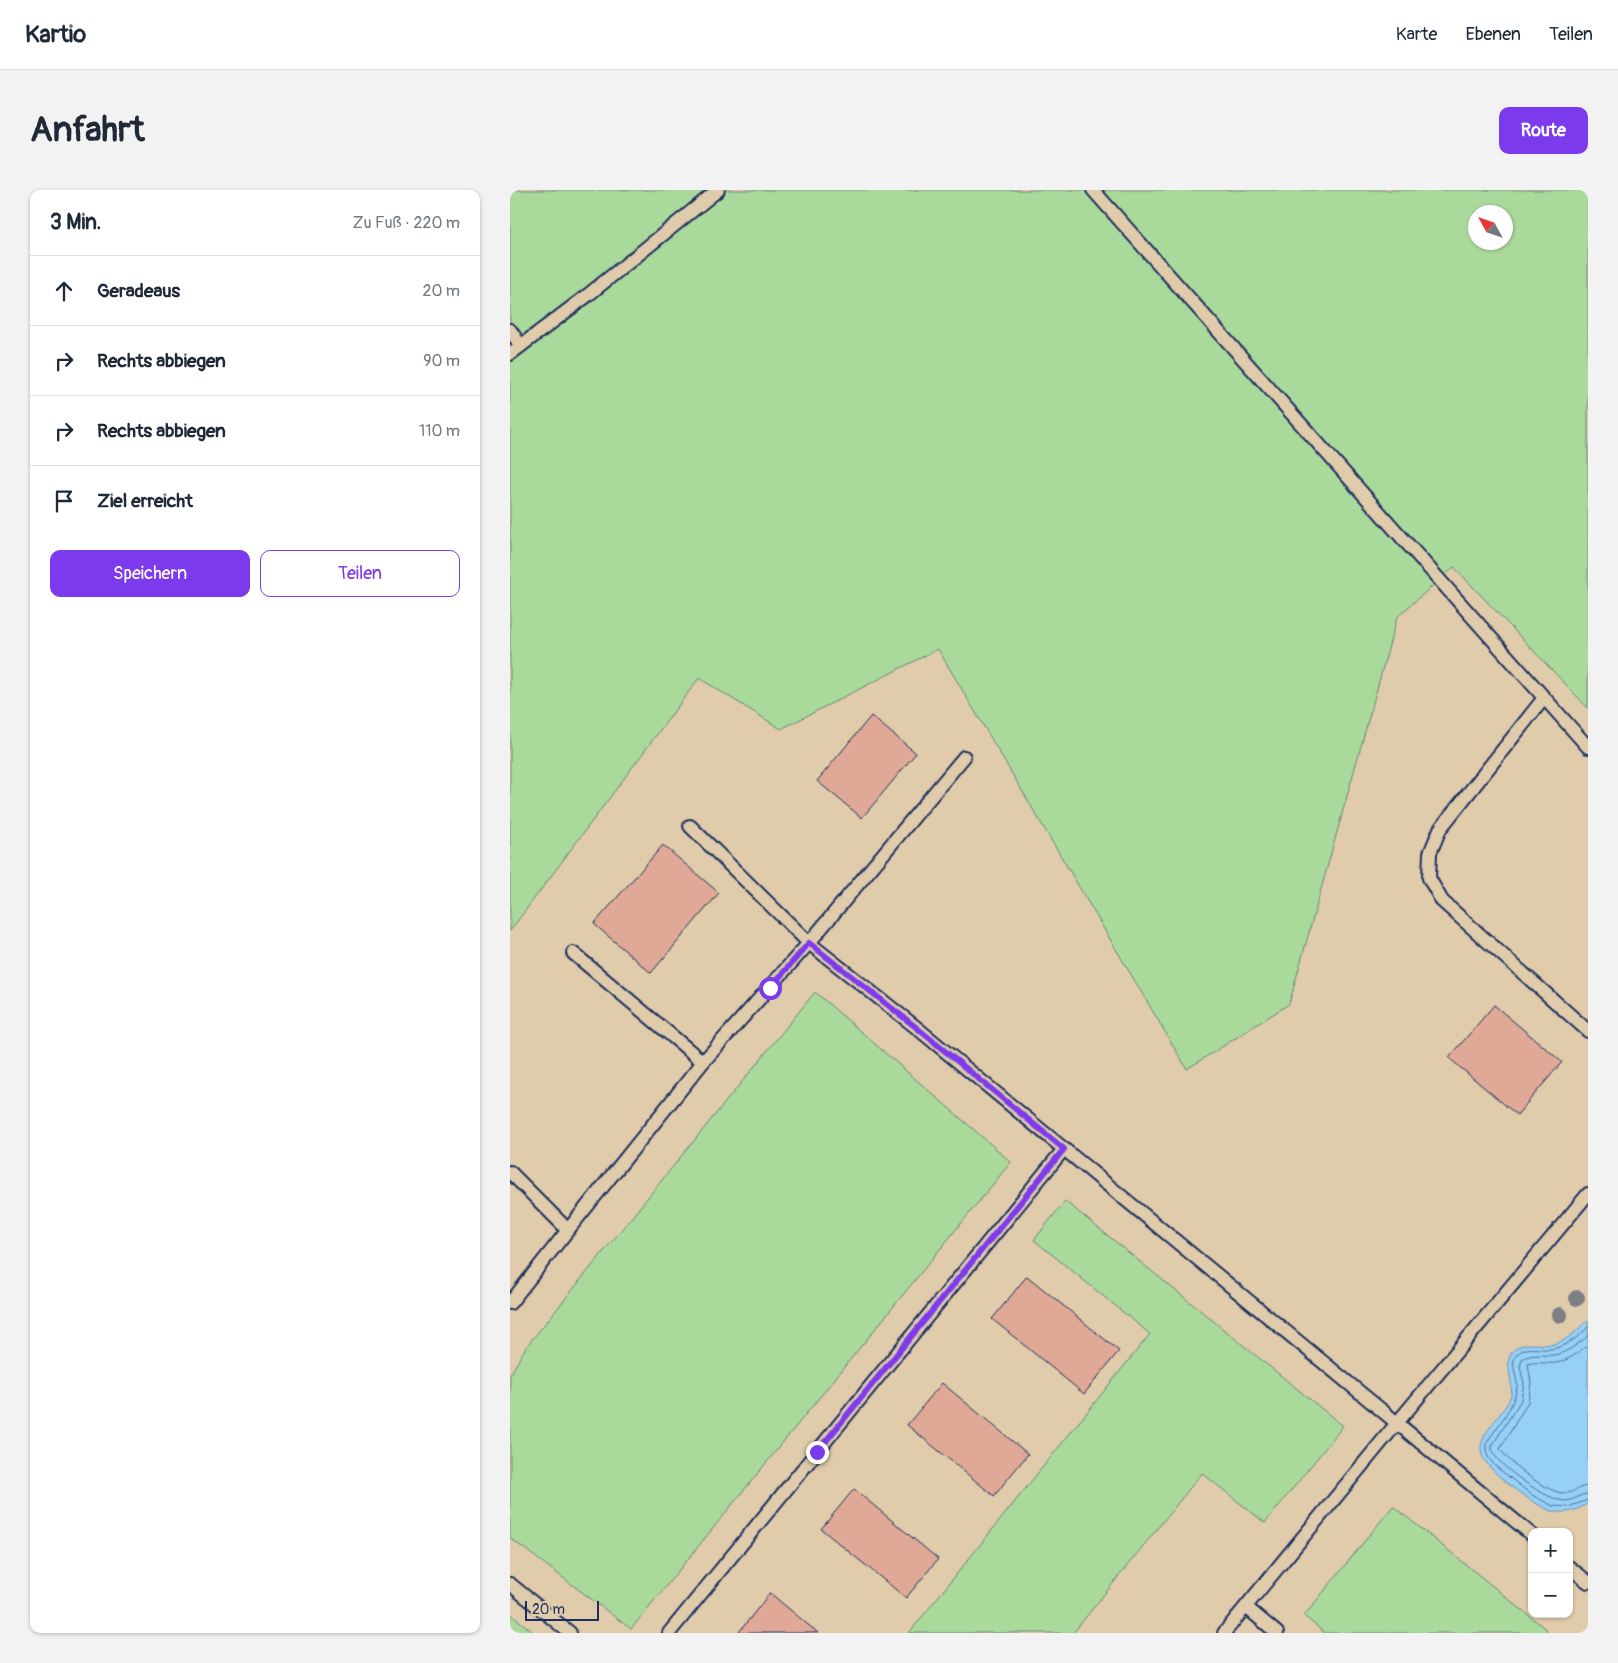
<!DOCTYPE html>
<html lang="de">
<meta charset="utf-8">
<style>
:root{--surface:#fff;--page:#f2f2f3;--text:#1f2937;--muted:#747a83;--line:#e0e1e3;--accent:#7c3aed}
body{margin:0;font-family:Pangolin,sans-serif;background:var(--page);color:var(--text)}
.controls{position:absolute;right:15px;bottom:15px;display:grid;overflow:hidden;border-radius:10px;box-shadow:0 1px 4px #0004}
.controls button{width:45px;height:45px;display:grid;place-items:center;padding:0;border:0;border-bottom:1px solid var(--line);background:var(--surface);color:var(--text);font:25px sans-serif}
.compass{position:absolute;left:958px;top:15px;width:45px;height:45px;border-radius:50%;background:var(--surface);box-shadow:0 1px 4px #0004;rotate:310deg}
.scale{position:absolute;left:15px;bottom:12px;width:74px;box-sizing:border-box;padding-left:5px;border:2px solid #1b2f5e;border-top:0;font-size:14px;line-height:18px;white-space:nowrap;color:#1b2f5e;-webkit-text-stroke:4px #e0ccab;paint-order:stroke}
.stop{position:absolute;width:15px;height:15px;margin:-11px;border:4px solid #7c3aed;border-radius:50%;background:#fff}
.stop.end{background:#7c3aed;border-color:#fff;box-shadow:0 1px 5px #0008}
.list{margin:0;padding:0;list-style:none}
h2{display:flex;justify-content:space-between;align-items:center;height:65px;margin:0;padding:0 20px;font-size:21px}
h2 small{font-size:16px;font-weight:400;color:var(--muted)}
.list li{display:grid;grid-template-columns:32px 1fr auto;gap:15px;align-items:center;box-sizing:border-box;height:70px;padding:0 20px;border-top:1px solid var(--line)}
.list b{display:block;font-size:19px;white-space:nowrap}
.list em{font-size:16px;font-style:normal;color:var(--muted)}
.actions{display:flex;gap:10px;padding:15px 20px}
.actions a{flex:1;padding:11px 0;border:1px solid var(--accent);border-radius:10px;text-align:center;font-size:18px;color:var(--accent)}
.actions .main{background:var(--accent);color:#fff}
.icon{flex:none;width:28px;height:28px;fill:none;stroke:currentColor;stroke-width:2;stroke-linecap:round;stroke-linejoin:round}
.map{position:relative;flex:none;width:1078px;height:1443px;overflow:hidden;border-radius:10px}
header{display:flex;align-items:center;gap:30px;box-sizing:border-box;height:70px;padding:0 25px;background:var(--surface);border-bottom:1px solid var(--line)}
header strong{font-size:24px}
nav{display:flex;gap:28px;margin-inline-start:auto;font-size:18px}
.intro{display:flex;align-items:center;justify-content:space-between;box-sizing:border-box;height:120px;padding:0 30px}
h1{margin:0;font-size:35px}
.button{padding:12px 22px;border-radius:10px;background:var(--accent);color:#fff;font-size:18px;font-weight:700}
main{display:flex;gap:30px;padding:0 30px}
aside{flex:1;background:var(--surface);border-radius:10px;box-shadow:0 1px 4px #0004}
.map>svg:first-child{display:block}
</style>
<header>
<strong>Kartio</strong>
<nav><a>Karte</a><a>Ebenen</a><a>Teilen</a></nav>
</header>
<div class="intro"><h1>Anfahrt</h1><a class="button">Route</a></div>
<main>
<aside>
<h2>3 Min.<small>Zu Fuß · 220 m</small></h2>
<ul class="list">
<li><svg class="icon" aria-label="ahead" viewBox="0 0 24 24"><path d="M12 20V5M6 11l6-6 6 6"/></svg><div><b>Geradeaus</b></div><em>20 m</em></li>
<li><svg class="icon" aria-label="right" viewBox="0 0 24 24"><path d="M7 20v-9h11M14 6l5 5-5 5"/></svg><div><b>Rechts abbiegen</b></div><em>90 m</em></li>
<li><svg class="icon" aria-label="right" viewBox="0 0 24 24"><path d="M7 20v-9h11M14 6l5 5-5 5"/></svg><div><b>Rechts abbiegen</b></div><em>110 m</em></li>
<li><svg class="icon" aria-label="arrive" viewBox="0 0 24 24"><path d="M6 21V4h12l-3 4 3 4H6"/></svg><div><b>Ziel erreicht</b></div></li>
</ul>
<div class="actions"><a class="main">Speichern</a><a>Teilen</a></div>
</aside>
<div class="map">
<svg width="1078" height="1443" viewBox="0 0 1078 1443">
<rect width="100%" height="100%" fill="#e0ccab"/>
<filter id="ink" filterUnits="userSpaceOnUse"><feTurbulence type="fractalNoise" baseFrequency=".02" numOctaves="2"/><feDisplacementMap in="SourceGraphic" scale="10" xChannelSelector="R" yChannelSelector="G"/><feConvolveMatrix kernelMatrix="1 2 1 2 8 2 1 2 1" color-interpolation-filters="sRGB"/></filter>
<g filter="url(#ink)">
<!-- green -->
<path fill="#aada9b" stroke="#62847c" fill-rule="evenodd" d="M0 0H1078V518L944 377 887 427 779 814 677 879 428 459 271 539 189 488 0 741ZM966 22H996V52H966Z
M305 802 501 972 121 1439 0 1348V1185L16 1157Z
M555 1011 833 1236 755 1333 692 1283 563 1443H399L640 1144 524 1050Z
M883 1316 1037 1440 1035 1443H815L794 1426Z
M0 1423 24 1443H0Z"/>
<!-- water -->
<path fill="#96d0f6" stroke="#6590b9" d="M1078 1130V1313C1068 1321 1055 1324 1042 1321 1025 1316 972 1279 971 1261 969 1242 996 1223 1001 1205 1004 1190 993 1172 1003 1161 1014 1149 1031 1157 1044 1154 1057 1151 1069 1139 1078 1130Z"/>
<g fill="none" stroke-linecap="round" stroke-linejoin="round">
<!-- shore -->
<path stroke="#4c6f9b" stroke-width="1" d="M1078 1137C1070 1146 1058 1155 1046 1158 1034 1162 1018 1154 1008 1163 998 1173 1008 1186 1007 1197 1004 1218 987 1236 976 1254V1261L978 1267 985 1276 1022 1305 1043 1316 1058 1317 1078 1310
M1078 1146C1069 1153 1056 1164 1043 1165 1032 1166 1022 1163 1012 1169L1010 1177 1014 1193 1011 1210 982 1256V1260C987 1276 1039 1312 1056 1311 1065 1310 1070 1304 1078 1304
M1078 1155C1069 1162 1058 1171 1046 1173 1036 1174 1027 1171 1018 1174L1021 1193 1018 1212 990 1259C999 1273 1039 1305 1056 1303 1064 1303 1070 1296 1078 1296"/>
</g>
<!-- building -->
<path fill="#dfa897" stroke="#1b2f5e" d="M361 526 406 563 352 628 307 591Z
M153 655 209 703 141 783 84 734Z
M984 815 1052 872 1007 925 939 868Z
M517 1086 609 1161 574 1204 482 1129Z
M432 1193 518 1264 484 1306 397 1235Z
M344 1299 428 1369 396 1408 311 1339Z
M260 1403 308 1443H230L229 1442Z"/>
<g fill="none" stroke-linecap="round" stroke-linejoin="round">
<!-- service casing -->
<g stroke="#1b2f5e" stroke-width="16">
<path id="service" d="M583 0 1078 557
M0 140 11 156
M0 164 78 105 208 0
M1034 508 930 639 920 663 919 688 932 711 1078 841
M180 636 299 753 454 567
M63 763 193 872
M0 982 58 1040 193 872 299 753 407 838 887 1233 1078 1004
M0 1113 58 1040
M1059 1377 1078 1392
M0 1394 60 1443
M736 1417 767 1443
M159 1443 554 959
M714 1443 887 1233 1022 1345"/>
</g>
<!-- service -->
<use href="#service" stroke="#e0ccab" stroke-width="12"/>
</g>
<!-- trees -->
<g fill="#7b7f84">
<circle cx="1067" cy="1108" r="8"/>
<circle cx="1050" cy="1125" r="8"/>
</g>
</g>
<g fill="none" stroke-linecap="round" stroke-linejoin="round" filter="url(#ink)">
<!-- route -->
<path stroke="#7c3aed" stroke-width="6" d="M260 798 299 753 407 838 554 959 307 1262"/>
</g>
</svg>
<div class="controls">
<button>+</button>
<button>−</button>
</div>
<svg class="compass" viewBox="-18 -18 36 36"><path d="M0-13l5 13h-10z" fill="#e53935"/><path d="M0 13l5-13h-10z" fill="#747a83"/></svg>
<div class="scale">20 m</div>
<div class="stop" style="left:260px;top:798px"></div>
<div class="stop end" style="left:307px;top:1262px"></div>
</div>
</main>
